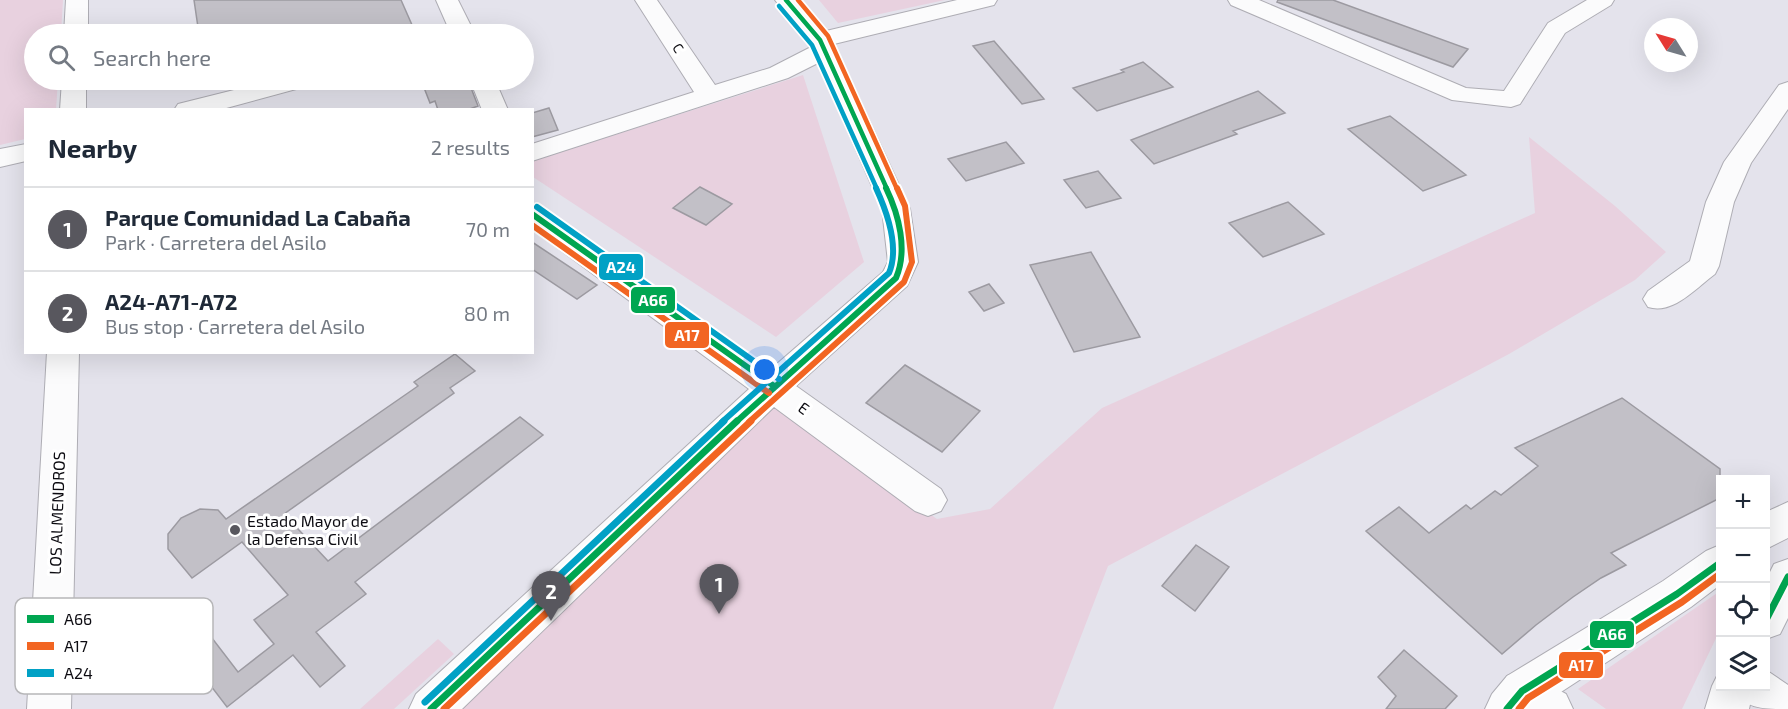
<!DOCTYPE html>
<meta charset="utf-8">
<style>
:root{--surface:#fff;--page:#f2f2f3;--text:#1f2937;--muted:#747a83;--line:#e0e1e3;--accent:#58575e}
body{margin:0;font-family:"Exo 2",sans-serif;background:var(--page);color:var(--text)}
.controls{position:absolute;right:18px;bottom:18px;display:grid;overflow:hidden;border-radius:0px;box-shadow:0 6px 24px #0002}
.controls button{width:54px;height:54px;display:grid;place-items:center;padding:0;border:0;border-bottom:2px solid var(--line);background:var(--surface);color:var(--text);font:30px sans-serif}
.compass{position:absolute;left:1644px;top:18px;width:54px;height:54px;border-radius:50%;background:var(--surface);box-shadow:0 6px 24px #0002;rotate:307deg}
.you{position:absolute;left:765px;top:370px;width:21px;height:21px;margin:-15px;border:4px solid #fff;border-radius:50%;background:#1a73e8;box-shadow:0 0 0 9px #1a73e833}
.badge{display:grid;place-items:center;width:39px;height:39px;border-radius:50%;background:var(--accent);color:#fff;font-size:20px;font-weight:700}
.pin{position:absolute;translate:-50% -50px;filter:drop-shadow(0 2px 3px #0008)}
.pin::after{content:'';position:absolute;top:32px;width:21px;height:18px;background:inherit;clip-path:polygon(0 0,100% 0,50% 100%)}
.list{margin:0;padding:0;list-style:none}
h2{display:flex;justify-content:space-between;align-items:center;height:78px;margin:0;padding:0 24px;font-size:26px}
h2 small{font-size:20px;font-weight:400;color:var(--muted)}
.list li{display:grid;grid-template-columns:39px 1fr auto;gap:18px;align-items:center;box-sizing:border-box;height:84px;padding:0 24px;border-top:2px solid var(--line)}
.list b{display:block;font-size:22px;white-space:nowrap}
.list p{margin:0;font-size:20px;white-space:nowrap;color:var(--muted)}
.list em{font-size:20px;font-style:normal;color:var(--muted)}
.icon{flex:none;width:33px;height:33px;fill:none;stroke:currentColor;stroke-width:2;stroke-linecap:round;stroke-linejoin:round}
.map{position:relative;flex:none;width:1788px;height:709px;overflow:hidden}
.search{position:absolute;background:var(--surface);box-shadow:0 6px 24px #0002;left:24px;top:24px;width:510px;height:66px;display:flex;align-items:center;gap:15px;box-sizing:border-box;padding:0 21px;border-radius:33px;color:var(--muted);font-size:22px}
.panel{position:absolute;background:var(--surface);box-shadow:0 6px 24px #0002;left:24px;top:108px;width:510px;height:246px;border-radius:0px}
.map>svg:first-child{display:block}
</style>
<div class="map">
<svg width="1788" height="709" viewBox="0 0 1788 709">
<rect width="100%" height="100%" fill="#e4e3ec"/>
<!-- green -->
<path fill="#e8d1df" d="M0 0H63L61 34H34V80H58L56 109 26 110 25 139 0 145Z
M819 0H945L838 23Z
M803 75 864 262 776 337 533 177 532 161Z
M1529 137 1615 206 1666 252 1635 280 1509 354 1108 566 1053 709H452L775 404 937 519 990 509 1102 408 1535 213Z
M1720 591V630L1682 709H1606L1578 689Z
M438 639 454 654 394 709H360Z"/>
<!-- building -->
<path fill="#c2c0c7" stroke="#9c9aa1" stroke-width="1.5" d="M194 0H401L416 34H199Z
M1278 0H1333L1468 49 1453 67 1277 2Z
M994 41 1044 99 1022 104 973 46Z
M1143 62 1173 87 1097 111 1073 88 1124 72 1121 70Z
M421 80H468L478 106 467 110H438L435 101 430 103Z
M1258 91 1285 113 1233 131 1237 134 1154 164 1131 140Z
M549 108 558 130 532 137V113Z
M1390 116 1466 175 1423 191 1348 129Z
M1006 142 1024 163 966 181 948 159Z
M1098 171 1121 198 1086 208 1064 180Z
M700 187 732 204 706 225 673 208Z
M1288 202 1324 234 1263 257 1229 223Z
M532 242 597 285 577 299 532 269Z
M1091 252 1140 337 1074 352 1030 265Z
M989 284 1004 303 984 311 969 292Z
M455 354 475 371 450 388 454 393 284 514 328 561 520 417 543 435 355 582 366 594 316 632 345 666 320 687 293 655 227 707 188 656 212 638 238 672 274 644 254 620 288 595 242 542 192 578 168 549V534L181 518 200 509 218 510 226 519 418 386 414 382Z
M905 365 980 411 942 452 866 403Z
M1622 398 1720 469V498L1611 553 1626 565 1601 578 1573 597 1536 625 1502 654 1366 531 1399 507 1429 533 1466 505 1471 509 1495 491 1501 495 1538 466 1515 448Z
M1196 545 1229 567 1195 611 1162 586Z
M1404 650 1457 696 1445 709H1386L1396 696 1378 677Z"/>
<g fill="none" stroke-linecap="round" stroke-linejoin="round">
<!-- minor casing -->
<g stroke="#aeadb4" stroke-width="2">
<path id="minor" d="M66 0H88V34H64Z
M436 0H458L475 34H451Z
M635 0H657L715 85 770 68 811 47 775 0H798L826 31 957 0H997L994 5 834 44 910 209 918 262 907 286 796 386 941 489 947 500 941 511 928 516 915 511 774 407 462 709H409L416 694 749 389 532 229V204L542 207 771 369 883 272 888 262 882 209 818 63 788 78 532 161V144L694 92Z
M1228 0H1259L1466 88 1504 91 1548 23 1587 0H1614L1611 5 1565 33 1520 104 1511 107 1452 100 1231 5Z
M62 80H86V110H60Z
M274 80H315L311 85 219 110H174L178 104Z
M470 80H495L508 110H482Z
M1788 82V109L1751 163 1734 202 1719 266 1715 274C1696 288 1673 315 1648 307L1643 299 1648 291 1690 261 1706 202 1724 162 1779 85Z
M26 144V161L0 167V149Z
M47 352H79L71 709H27Z
M1522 670 1566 694 1573 709H1512L1507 706 1501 691 1507 676Z
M1766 670 1788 685V709C1760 709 1744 709 1732 686H1766Z"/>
</g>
<!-- major casing -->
<g stroke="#aeadb4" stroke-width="2">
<path id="major" d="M1788 502V538L1766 549V512Z
M1720 545V585L1691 607 1535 709H1485L1492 694 1507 676 1663 581 1706 551Z
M1788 559V618L1780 634 1766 639V580L1774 564Z
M1720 670V686H1754L1749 709H1705L1712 686Z"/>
</g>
<!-- minor -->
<use href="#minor" fill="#fbfbfc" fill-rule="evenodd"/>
<!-- major -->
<use href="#major" fill="#fbfbfc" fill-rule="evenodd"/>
<!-- bus-1-far2 casing -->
<g stroke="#fff" stroke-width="8">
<path id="bus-1-far2" d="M786 0 820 40 887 189"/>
</g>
<!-- bus-1-far1 casing -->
<g stroke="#fff" stroke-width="10">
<path id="bus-1-far1" d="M532 214 774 386
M736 422 896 278C908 250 899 215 886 188"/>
</g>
<!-- bus-1 casing -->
<g stroke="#fff" stroke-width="11">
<path id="bus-1" d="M1766 620 1788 577
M431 709 737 421
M1507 709 1522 691 1677 594 1720 563"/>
</g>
<!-- bus-2-far2 casing -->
<g stroke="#fff" stroke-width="8">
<path id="bus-2-far2" d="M798 0 828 36 897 189"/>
</g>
<!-- bus-2-far1 casing -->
<g stroke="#fff" stroke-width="10">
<path id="bus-2-far1" d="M532 225 769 393
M749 422 904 282 912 262 905 206 897 188"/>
</g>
<!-- bus-2 casing -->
<g stroke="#fff" stroke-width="11">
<path id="bus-2" d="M444 709 751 421
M1519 709 1528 698 1682 602 1720 574"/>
</g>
<!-- bus-3-far2 casing -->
<g stroke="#fff" stroke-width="8">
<path id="bus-3-far2" d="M779 6 812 45 877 189"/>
</g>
<!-- bus-3-far1 casing -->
<g stroke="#fff" stroke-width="10">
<path id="bus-3-far1" d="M537 207 779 379
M722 422 889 273C900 247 887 212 876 188"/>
</g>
<!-- bus-3 casing -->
<g stroke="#fff" stroke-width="11">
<path id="bus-3" d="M425 702 724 421"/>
</g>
<!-- bus-1-far2 -->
<use href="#bus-1-far2" stroke="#00a651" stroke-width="4.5"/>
<!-- bus-1-far1 -->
<use href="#bus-1-far1" stroke="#00a651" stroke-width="6"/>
<!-- bus-1 -->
<use href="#bus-1" stroke="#00a651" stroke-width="7"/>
<!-- bus-2-far2 -->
<use href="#bus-2-far2" stroke="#f26522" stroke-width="4.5"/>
<!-- bus-2-far1 -->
<use href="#bus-2-far1" stroke="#f26522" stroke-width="6"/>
<!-- bus-2 -->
<use href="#bus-2" stroke="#f26522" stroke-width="7"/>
<!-- bus-3-far2 -->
<use href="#bus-3-far2" stroke="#01a1c5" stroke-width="4.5"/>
<!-- bus-3-far1 -->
<use href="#bus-3-far1" stroke="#01a1c5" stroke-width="6"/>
<!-- bus-3 -->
<use href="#bus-3" stroke="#01a1c5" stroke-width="7"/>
</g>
<!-- markers -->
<circle fill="#58575e" stroke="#fff" stroke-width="2" cx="235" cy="530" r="6"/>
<g text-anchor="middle" stroke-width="6" stroke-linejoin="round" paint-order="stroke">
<!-- far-street labels -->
<g font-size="14" fill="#0c0b11" stroke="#fff">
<text transform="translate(678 48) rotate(56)" y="5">C</text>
</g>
<!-- street labels -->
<g font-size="16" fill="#0c0b11" stroke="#fff">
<text transform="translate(804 408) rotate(36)" y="6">E</text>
<text transform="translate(57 513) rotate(-88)" y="6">LOS ALMENDROS</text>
</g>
<!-- poi labels -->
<g font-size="16" fill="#0c0b11" stroke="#fff" text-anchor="start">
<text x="247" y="527">Estado Mayor de<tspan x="247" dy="18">la Defensa Civil</tspan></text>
</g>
</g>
<!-- legend -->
<rect x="15" y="598" width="198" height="96" rx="9" fill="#fff" stroke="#b6b6b8" stroke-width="1.5"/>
<rect x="27" y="615" width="27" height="8" fill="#00a651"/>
<rect x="27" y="642" width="27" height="8" fill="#f26522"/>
<rect x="27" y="669" width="27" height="8" fill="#01a1c5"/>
<g font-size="16" fill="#0c0b11">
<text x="64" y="625">A66</text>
<text x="64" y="652">A17</text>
<text x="64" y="679">A24</text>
</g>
<g stroke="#fff" stroke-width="2">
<rect x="598" y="253" width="46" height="28" rx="6" fill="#01a1c5"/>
<rect x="630" y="286" width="46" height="28" rx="6" fill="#00a651"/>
<rect x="664" y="321" width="46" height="28" rx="6" fill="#f26522"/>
<rect x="1589" y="620" width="46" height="29" rx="6" fill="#00a651"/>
<rect x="1558" y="651" width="46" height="28" rx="6" fill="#f26522"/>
</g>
<g font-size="16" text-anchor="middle" font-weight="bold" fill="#fff">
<text x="621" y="273">A24</text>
<text x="653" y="306">A66</text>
<text x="687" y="341">A17</text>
<text x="1612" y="640">A66</text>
<text x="1581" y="671">A17</text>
</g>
</svg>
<div class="controls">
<button>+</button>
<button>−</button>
<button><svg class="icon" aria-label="locate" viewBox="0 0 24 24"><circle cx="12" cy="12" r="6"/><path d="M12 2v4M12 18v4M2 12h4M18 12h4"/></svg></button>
<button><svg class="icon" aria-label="layers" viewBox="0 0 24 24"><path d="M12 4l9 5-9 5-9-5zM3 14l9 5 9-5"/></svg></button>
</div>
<svg class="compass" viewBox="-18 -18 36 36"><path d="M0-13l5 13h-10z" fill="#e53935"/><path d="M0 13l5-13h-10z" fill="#747a83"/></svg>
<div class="you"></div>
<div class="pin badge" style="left:719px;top:614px">1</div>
<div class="pin badge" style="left:551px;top:621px">2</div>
<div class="search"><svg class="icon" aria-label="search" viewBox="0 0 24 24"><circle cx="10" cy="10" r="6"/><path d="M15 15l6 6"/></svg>Search here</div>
<section class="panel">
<h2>Nearby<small>2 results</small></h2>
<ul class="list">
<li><span class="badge">1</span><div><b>Parque Comunidad La Cabaña</b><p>Park · Carretera del Asilo</p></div><em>70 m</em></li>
<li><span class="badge">2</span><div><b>A24-A71-A72</b><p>Bus stop · Carretera del Asilo</p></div><em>80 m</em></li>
</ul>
</section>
</div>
